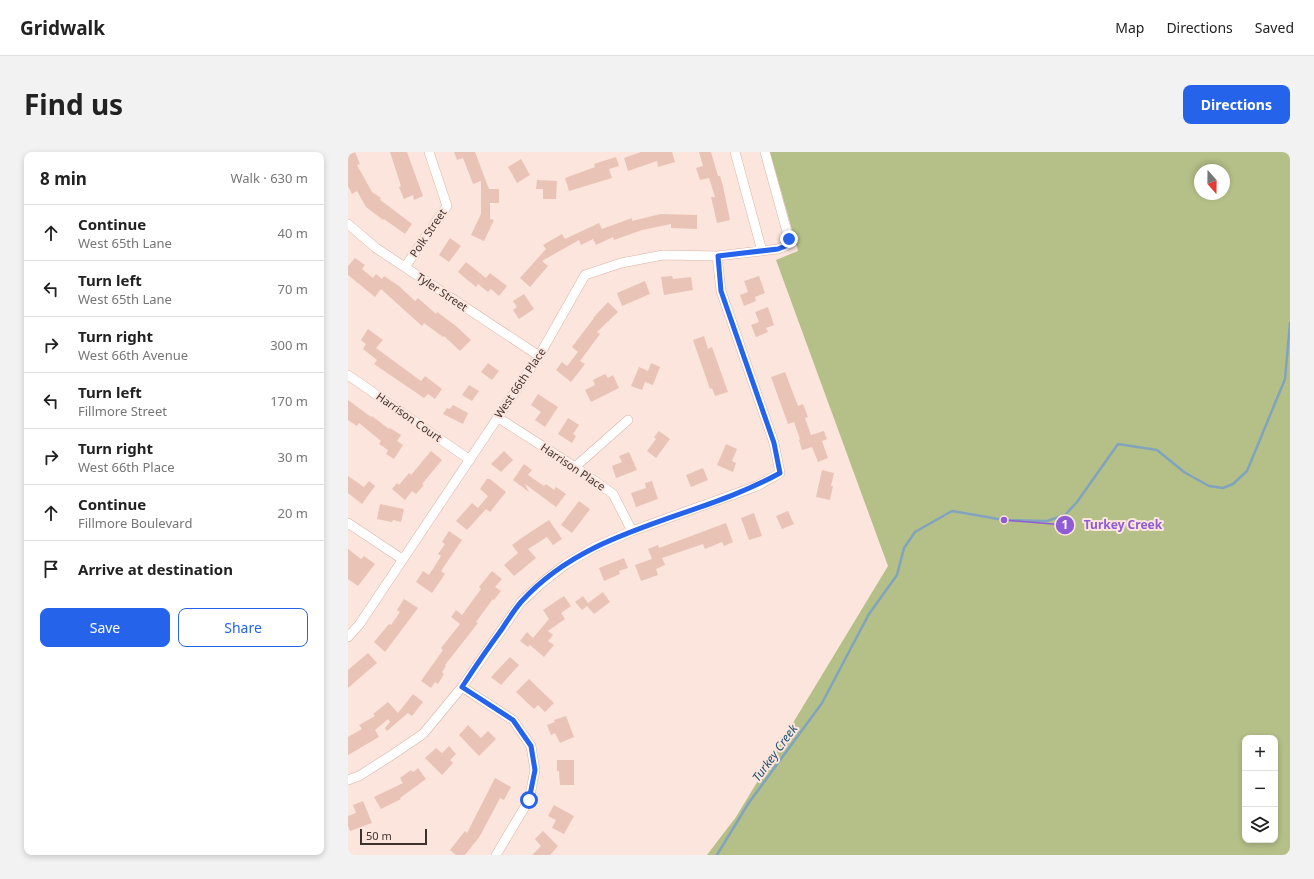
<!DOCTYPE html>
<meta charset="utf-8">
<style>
:root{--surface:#fff;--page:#f2f2f2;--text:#222;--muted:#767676;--line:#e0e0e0;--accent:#2563eb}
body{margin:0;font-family:"Noto Sans",sans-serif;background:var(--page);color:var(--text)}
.controls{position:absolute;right:12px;bottom:12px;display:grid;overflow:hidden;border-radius:8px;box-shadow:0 2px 6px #0003}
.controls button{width:36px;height:36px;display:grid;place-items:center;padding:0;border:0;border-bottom:1px solid var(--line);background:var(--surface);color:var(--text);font:20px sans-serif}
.compass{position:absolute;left:846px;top:12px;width:36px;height:36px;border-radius:50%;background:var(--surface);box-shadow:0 2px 6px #0003;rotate:160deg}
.scale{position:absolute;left:12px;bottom:10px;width:67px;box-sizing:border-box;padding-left:4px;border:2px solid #3f312b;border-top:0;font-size:11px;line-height:14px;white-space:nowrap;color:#3f312b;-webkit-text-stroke:3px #fce5dc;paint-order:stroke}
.stop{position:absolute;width:12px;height:12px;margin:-9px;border:3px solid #2563eb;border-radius:50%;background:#fff}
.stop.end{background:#2563eb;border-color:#fff;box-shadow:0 1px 4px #0008}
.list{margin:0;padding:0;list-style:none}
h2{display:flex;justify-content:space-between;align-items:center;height:52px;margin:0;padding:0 16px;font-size:17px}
h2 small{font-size:13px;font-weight:400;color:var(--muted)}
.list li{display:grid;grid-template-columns:26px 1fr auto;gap:12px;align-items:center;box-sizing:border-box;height:56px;padding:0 16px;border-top:1px solid var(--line)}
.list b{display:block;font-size:15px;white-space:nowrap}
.list p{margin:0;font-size:13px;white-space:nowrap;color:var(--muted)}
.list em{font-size:13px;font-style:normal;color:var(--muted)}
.actions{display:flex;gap:8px;padding:12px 16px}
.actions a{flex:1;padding:9px 0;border:1px solid var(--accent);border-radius:8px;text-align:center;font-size:14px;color:var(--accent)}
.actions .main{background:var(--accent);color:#fff}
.icon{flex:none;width:22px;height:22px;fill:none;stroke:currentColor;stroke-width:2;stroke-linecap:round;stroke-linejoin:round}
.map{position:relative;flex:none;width:942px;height:703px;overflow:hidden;border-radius:8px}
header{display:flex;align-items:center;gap:24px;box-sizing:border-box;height:56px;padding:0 20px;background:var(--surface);border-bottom:1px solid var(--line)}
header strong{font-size:19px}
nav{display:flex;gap:22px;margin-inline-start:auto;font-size:14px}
.intro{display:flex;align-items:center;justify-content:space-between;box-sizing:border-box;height:96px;padding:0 24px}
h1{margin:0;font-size:28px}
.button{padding:10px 18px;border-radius:8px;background:var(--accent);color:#fff;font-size:14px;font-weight:700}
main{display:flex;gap:24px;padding:0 24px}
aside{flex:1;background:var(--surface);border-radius:8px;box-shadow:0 2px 6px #0003}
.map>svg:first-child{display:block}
</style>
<header>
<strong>Gridwalk</strong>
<nav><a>Map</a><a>Directions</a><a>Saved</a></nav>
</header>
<div class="intro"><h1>Find us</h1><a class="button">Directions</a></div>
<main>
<aside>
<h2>8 min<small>Walk · 630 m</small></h2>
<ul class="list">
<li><svg class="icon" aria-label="ahead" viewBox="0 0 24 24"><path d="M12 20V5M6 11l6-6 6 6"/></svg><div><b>Continue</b><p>West 65th Lane</p></div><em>40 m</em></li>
<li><svg class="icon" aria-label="left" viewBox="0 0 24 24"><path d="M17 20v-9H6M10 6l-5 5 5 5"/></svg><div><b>Turn left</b><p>West 65th Lane</p></div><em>70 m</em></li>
<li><svg class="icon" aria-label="right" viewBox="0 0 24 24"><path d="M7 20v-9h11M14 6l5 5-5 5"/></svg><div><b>Turn right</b><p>West 66th Avenue</p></div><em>300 m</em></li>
<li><svg class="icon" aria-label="left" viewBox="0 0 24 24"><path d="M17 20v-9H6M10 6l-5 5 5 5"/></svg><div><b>Turn left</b><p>Fillmore Street</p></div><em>170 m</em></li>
<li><svg class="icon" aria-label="right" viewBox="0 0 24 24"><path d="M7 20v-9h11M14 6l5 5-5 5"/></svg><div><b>Turn right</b><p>West 66th Place</p></div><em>30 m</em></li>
<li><svg class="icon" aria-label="ahead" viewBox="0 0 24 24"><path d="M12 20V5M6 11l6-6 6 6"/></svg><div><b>Continue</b><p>Fillmore Boulevard</p></div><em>20 m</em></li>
<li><svg class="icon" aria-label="arrive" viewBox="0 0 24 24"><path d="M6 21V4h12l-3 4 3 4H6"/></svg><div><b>Arrive at destination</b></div></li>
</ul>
<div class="actions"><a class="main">Save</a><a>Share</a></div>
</aside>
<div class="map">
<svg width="942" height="703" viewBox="0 0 942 703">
<rect width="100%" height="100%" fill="#fce5dc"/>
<!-- green -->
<path fill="#b5bf88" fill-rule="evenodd" d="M422 0H942V703H359L388 665 540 414 428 108 450 99ZM852 18H876V42H852ZM897 586H927V688H897Z"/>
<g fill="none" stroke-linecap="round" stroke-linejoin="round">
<!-- stream -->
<path stroke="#81a4be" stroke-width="2.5" d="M369 703 400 652 474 551 521 462 549 423 556 396 567 380 604 359 656 368 699 369 717 363 729 350 770 292 809 298 836 320 861 334 875 336 885 332 899 319 937 227 942 171"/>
</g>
<!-- building -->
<path fill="#e9c4b6" d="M7 0 12 12 9 13 24 40 33 46 32 48 39 53 64 72 57 82 36 67 35 68 18 55 9 39 4 42 0 34V3Z
M42 0H59L75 44 66 48 65 43 56 47 51 35 53 34Z
M106 0H127L141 37H151V51H142V67L146 68 136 89 123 83 133 62V29L125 32 115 6 109 8Z
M293 0H324L327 10 310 15 309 9 280 19 276 6Z
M351 0H363L370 24H372L375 34 382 68 369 71 363 45H367L361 26 352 28 348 16 355 14Z
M268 5 271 14 261 17 264 26 221 39 217 26 247 15 246 12Z
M173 7 182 23 169 31 160 15Z
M189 28 209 29 208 47H195V37H188Z
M313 62 349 63V77L323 76V72L294 78 266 88 265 85 248 93 245 87 233 93 231 88 194 109 200 114 182 135 172 126 198 97 195 93 214 82 217 87 251 71 254 77 284 66V69Z
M102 86 113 94 101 110 91 103Z
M7 106 17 113 14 117 25 126 28 122 34 127 36 124 51 134 67 149 70 146 88 162 89 160 108 174 123 188 112 199 96 184 95 185 76 171 74 174 33 137 27 145 0 123V114Z
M118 110 138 126 142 121 159 134 151 144 143 137 140 140 130 132 128 135 110 120Z
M324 124 325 127 343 125 345 138 316 143 313 125Z
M411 124 417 141 407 145 408 149 396 154 392 143 400 140 396 129Z
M297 129 302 142 274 154 269 141Z
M176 142 186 157 171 167 165 158 169 155 165 149Z
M260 150 270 160 249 180 252 182 232 209 237 212 223 230 208 218 214 210 219 214 230 200 224 195 246 166H245Z
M420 155 426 173 418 176 420 180 408 185 403 173 411 170 407 160Z
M20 177 35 188 28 196 73 229 77 224 94 237 87 247 80 242 76 246 26 212 29 208 15 197 18 192 13 188Z
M356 184 360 197 364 195 380 240 367 244 364 236 362 237 345 188Z
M140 211 151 219 144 228 133 220Z
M303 211 312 215 305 233 297 230 294 238 283 234 291 215 300 219Z
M437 220 450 254 455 252 460 265 457 266 463 283 476 279 479 287 474 289 480 306 470 310 464 295 454 298 451 288 452 287 446 270 440 272 423 225Z
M257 222 260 226 265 223 271 236 243 250 237 238 247 233 245 228Z
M121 233 131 239 124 249 114 243Z
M190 242 210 255 197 275 187 268 193 260 183 253Z
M0 248 23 265 24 264 41 277 42 276 53 283 49 289 55 293 46 307 38 302 40 298 31 292 33 289 11 271 9 274 0 268Z
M105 253 120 261 115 272 95 262 99 256 102 257Z
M220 266 231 273 225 282 228 284 224 291 210 282Z
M311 279 322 287 308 306 299 299 308 287 306 285Z
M378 292 389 297 384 309 388 311 385 320 369 313Z
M83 299 94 308 74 332 76 333 68 342 64 339 57 348 44 337 49 331 51 333 61 321 63 323Z
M156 299 165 308 153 320 143 312Z
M281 300 289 318 268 326 264 314 274 310 271 304Z
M176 312 184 318 180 323 196 334 198 332 206 338 208 335 218 342 208 355 177 332 181 340 165 328Z
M355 316 360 328 343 335 338 323Z
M474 318 486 321 483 334H485L482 348 468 345Z
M0 324 16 335 21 329 27 334 14 352 0 341Z
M139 327H142L158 340 142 360 138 357 119 378 108 369 124 351 130 356 140 344 132 337Z
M304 329 310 347 288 355 283 341 298 336 297 331Z
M231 349 242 357 224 381 213 373Z
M32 352 56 357 53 370 45 368 44 370 29 367Z
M440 359 446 372 434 377 428 364Z
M406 361 414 384 401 388 393 366Z
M201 368 214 387 205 393 199 385 180 397 188 406 166 424 156 413 170 401 164 393 172 387Z
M378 371 385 390 376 394 374 390 357 397 355 392 314 406 317 413 308 417 310 423 293 429 287 413 304 407 300 397 310 393 311 396Z
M101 379 114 388 93 419 97 422 84 441 68 430 75 419 81 423 93 404 90 402 97 392 94 390Z
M0 397 13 407 16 404 27 412 10 434 0 427Z
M276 406 280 416 271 419 272 422 256 429 251 416Z
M144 419 154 427 147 435 153 439 146 448 145 447 128 470 130 471 97 513 98 514 94 520 96 522 90 532 87 530 83 536 73 529 95 498 93 496 112 472 103 465 108 458 114 463 133 437 131 435Z
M255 440 262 450 246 462 239 454 234 458 227 450 235 444 240 451Z
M216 444 223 454 213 461 217 467 200 479 205 483 200 489 206 493 196 505 182 493 180 495 172 489 179 480 185 486 201 467 195 458Z
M56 447 70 456 37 500 26 490 41 472 43 473 52 460 49 458Z
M20 501 29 511 0 536V518Z
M162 505 171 513 153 533 143 525Z
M181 527 206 551 197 560 190 553 186 557 168 540Z
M65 542 75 550 64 564 60 561 39 579 37 576 42 570 40 567 27 578 31 585 0 603V585L14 577 11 573 27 564 25 562 40 550 50 561Z
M218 564 226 585 212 591 207 581 203 583 199 573 207 570 206 568Z
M120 573 133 586 140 579 148 587 131 604 111 583Z
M101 594 108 602 102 608 105 611 94 623 77 606 88 596 94 601Z
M209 608H226V633H212L211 619H209Z
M70 616 78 627 52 646 53 647 33 657 26 645 55 631 52 626 63 618 65 620Z
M147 626 163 635 156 648 152 646 132 684 117 703H108L102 698 117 679 119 681Z
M15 649 24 671 2 679 0 674V664L8 661 5 653Z
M206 653 226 664 216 682 204 676 208 668 200 664Z
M195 679 210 694 202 703H184L193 694 187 687Z"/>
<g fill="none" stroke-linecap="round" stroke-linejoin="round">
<!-- street casing -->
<g stroke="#d8b4a6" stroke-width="10">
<path id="street" d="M387 0 414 99
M0 72 28 96 191 204
M57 115 99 54 81 0
M0 223 122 308
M149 265 227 315 265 342 284 379
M227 315 280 268
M0 371 54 407
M0 485 11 473 191 204 237 123 273 111 315 103 369 104 430 97 440 93 441 87 417 0
M114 535 165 568 183 594 187 618 181 648 148 703
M0 628 11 624 44 603 75 582 114 535 173 450 195 430 218 412 247 395 284 379 409 334 432 321 426 291 373 139 369 104"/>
</g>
<!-- street -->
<use href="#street" stroke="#fff" stroke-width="9"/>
</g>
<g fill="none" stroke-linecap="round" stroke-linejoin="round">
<!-- route -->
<path stroke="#2563eb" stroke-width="5" d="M181 648 187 618 183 594 165 568 114 535C127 515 140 496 154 477 160 468 166 458 173 450 241 374 348 368 432 321L426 291 373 139 370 104 430 97 440 93 441 87"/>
</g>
<g text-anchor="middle" stroke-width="4" stroke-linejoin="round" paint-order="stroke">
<!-- street labels -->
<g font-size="11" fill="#3f312b" stroke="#fce5dc">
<text transform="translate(80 81) rotate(-56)" y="4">Polk Street</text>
<text transform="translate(94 140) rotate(34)" y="4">Tyler Street</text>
<text transform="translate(172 231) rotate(-56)" y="4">West 66th Place</text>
<text transform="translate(61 265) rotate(35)" y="4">Harrison Court</text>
<text transform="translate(225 315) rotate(34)" y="4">Harrison Place</text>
</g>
<!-- water labels -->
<g font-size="12" font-style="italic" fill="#1b5071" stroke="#fce5dc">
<text transform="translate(427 601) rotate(-54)" y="4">Turkey Creek</text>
</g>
</g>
<!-- callouts -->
<path fill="none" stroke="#8f5cd4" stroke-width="1.5" d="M656 368L717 373"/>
<g fill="#8f5cd4" stroke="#fce5dc" stroke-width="1.5">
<circle cx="656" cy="368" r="4"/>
<circle cx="717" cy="373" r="10"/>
</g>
<g font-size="12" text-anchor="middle" font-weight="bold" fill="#fff">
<text x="717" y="377">1</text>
</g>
<g font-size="12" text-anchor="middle" font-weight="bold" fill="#8f5cd4" stroke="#fce5dc" stroke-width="4" stroke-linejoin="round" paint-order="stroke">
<text x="775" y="377">Turkey Creek</text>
</g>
</svg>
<div class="controls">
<button>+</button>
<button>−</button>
<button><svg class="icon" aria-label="layers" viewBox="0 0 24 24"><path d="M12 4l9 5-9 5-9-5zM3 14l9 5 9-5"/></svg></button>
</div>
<svg class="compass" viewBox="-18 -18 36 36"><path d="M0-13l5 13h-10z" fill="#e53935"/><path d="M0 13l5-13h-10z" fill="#767676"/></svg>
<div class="scale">50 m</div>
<div class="stop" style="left:181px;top:648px"></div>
<div class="stop end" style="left:441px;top:87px"></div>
</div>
</main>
